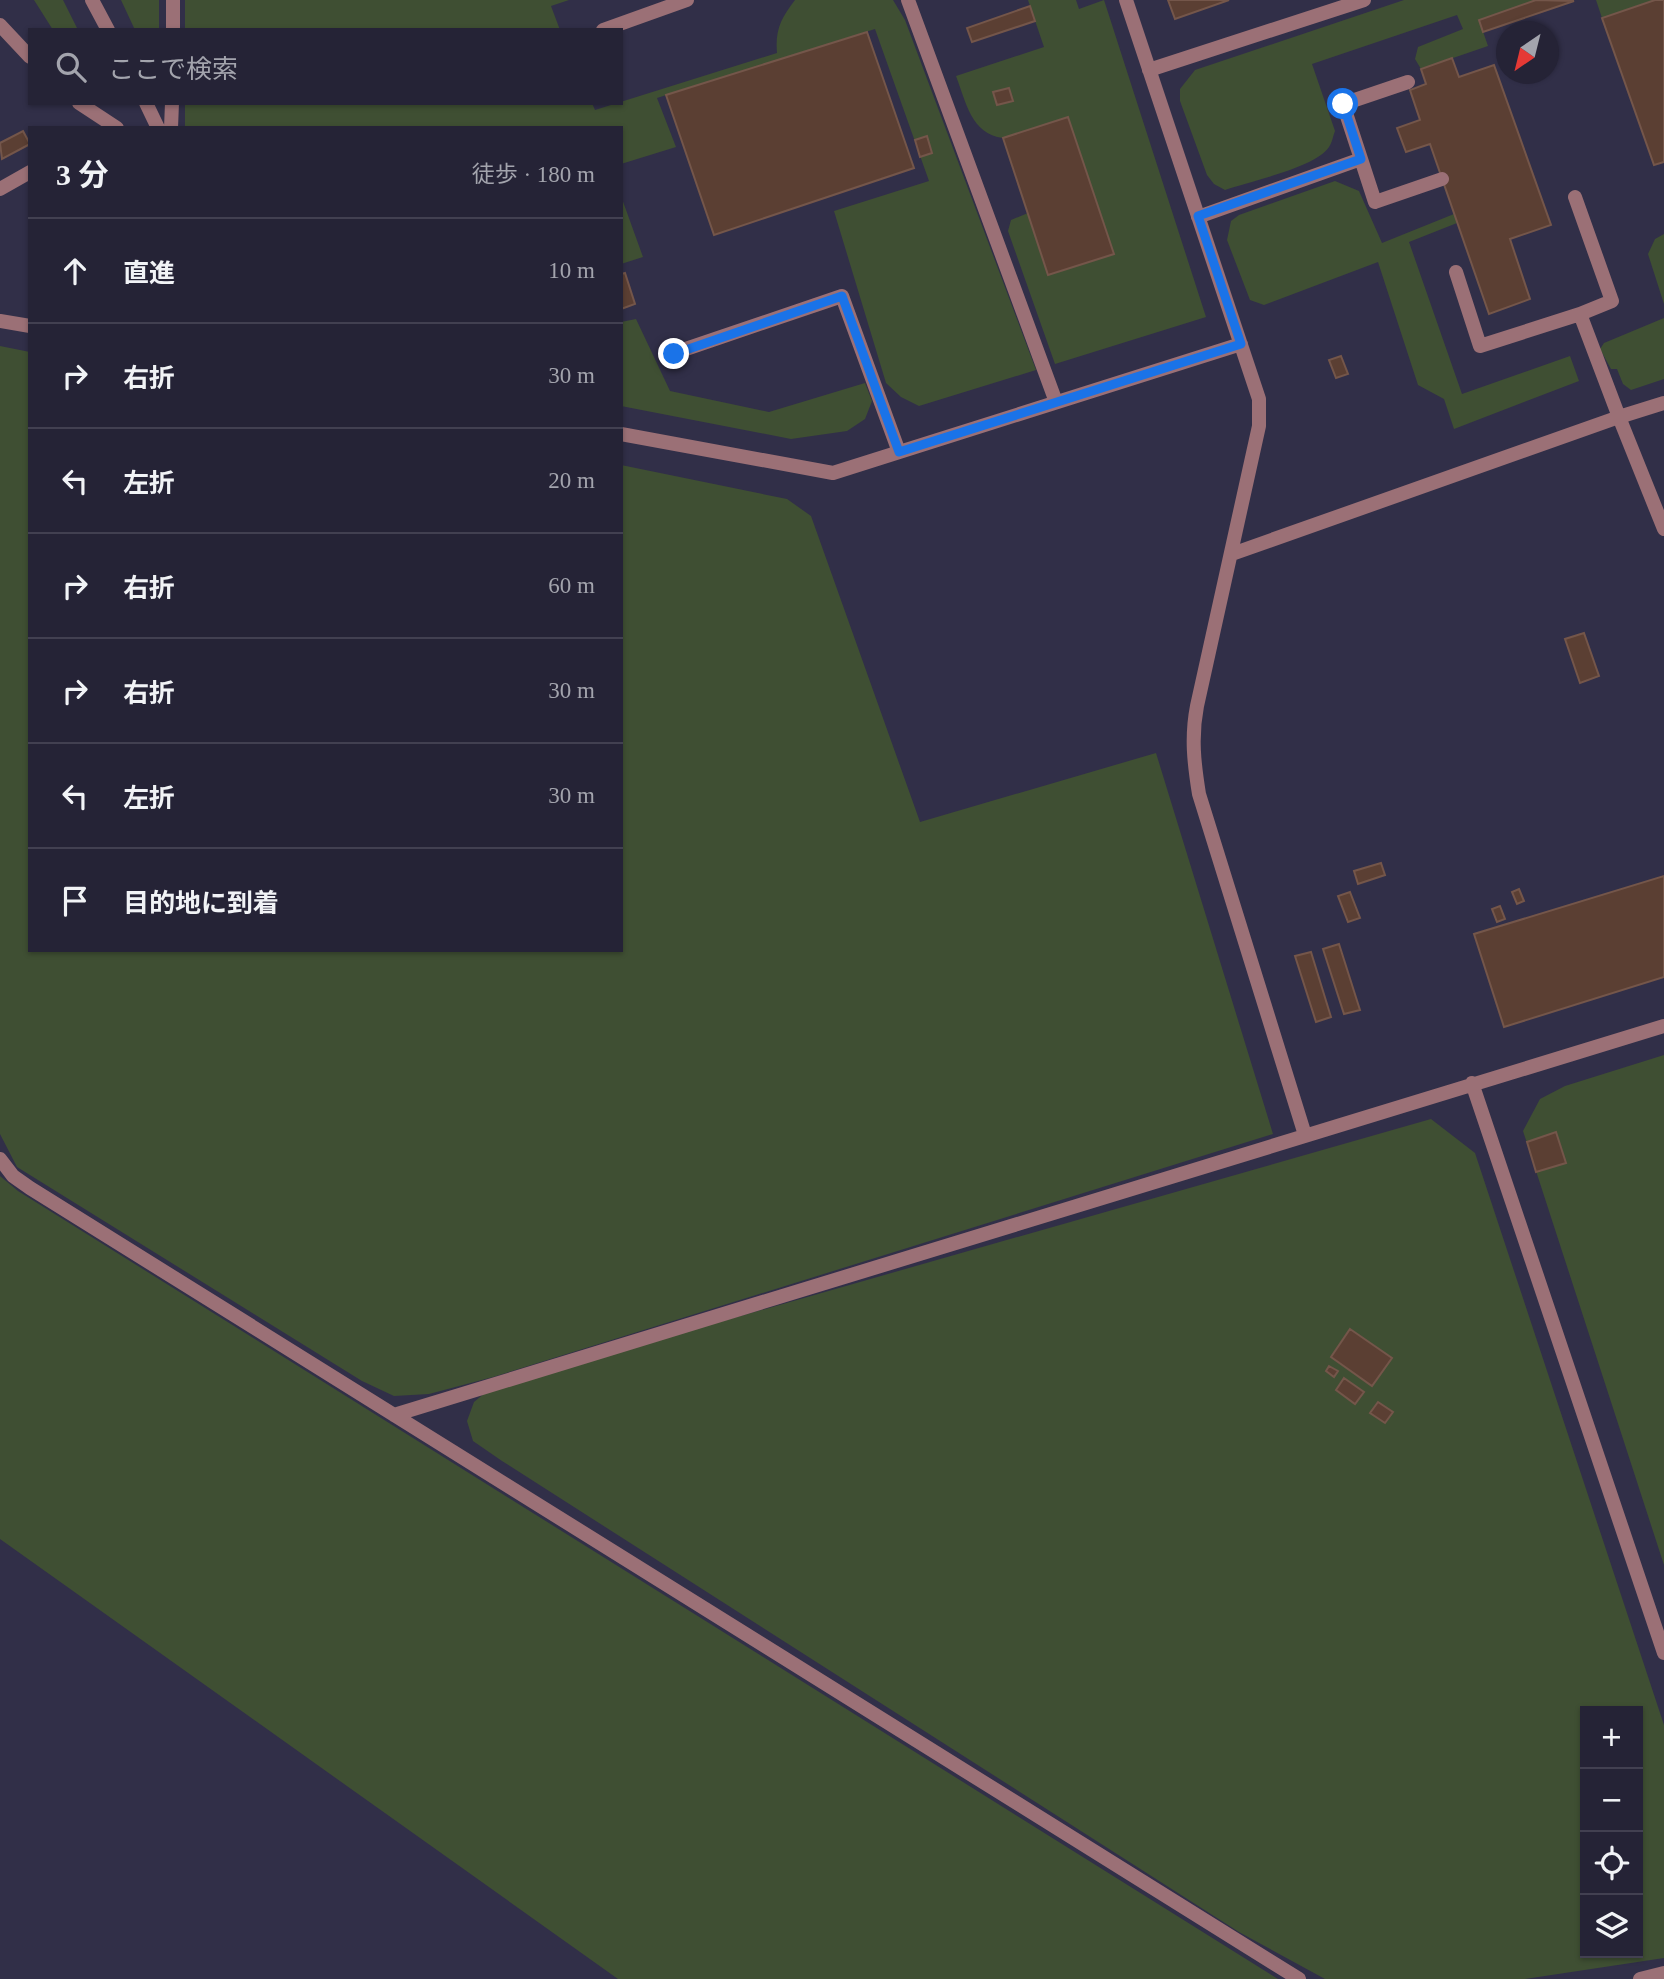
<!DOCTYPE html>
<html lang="ja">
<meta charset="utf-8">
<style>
:root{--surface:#252336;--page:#2d2b3e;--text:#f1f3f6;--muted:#a3a4ad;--line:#424051}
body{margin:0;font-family:"Times New Roman","Noto Sans JP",serif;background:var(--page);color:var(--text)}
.controls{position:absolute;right:21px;bottom:21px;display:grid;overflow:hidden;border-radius:0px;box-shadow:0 2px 5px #0004}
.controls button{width:63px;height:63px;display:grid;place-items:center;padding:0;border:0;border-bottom:2px solid var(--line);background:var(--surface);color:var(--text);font:35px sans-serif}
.compass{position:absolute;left:1496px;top:21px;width:63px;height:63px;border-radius:50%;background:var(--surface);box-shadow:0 2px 5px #0004;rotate:215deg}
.stop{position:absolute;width:21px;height:21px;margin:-16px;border:5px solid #1a73e8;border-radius:50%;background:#fff}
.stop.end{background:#1a73e8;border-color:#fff;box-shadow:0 2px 7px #0008}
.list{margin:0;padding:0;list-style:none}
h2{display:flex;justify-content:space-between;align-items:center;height:91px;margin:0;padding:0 28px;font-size:30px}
h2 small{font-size:23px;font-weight:400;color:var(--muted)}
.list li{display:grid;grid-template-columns:46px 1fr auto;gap:21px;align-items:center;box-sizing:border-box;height:105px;padding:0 28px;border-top:2px solid var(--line)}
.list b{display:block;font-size:26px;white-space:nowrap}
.list em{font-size:23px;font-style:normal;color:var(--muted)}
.icon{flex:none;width:38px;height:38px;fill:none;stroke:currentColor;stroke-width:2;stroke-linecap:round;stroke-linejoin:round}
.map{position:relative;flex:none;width:1664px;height:1979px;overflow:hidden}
.search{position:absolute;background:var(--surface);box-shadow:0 2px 5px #0004;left:28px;top:28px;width:595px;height:77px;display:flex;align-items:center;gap:18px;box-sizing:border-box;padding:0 24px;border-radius:0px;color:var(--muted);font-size:26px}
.panel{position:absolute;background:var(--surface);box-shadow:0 2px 5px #0004;left:28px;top:126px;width:595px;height:826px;border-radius:0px}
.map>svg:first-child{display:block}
</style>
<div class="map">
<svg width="1664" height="1979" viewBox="0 0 1664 1979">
<rect width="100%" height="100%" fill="#312f48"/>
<!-- green -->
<path fill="#3f4f33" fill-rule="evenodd" d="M34 0H63L78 30H53Z
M121 0H159V30H135Z
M185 0H569L551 6 560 30H185Z
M795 0H893L905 20 1036 370 919 406 901 397 886 383 834 211 929 181 875 29 657 98 676 147 621 164V128H185V103H592L595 110 777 53C775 30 781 18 795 0Z
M1028 0H1076L1079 9 1104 0 1206 317 1055 364 1008 231 1011 220 1028 213 1049 275 1113 254 1068 117 1003 138C971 134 966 102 956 76L1044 47Z
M1404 0H1536L1479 20 1488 46 1421 69 1415 59 1418 47 1463 29 1457 15 1312 64 1335 131C1333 136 1332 143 1329 147 1315 168 1250 181 1225 190L1214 184 1207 175 1180 101V89L1195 70Z
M1596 0H1655L1602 18Z
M1335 181 1359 191 1382 243 1454 214 1457 223 1409 242 1462 394 1570 356 1579 381 1454 429 1444 399 1418 385 1378 262 1264 305 1250 300 1227 240 1231 221 1239 215Z
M621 196 643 257 621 264Z
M1664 234V304L1648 254 1655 239Z
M1664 318V379L1631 390 1623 384 1617 369H1611L1600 349 1604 343Z
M636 319 670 391 769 412 865 383 872 401 865 419 847 431 791 439 621 406V322Z
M0 346 30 352V950H621V465L787 499 811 516 920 822 1156 753 1273 1134 493 1377 429 1394 394 1396 362 1381 17 1167 0 1134Z
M1664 1055V1565L1523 1131 1540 1099 1565 1086Z
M1431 1119 1475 1153 1664 1725V1958L1525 1979H1325L1239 1932 502 1461 473 1441 467 1421 474 1402 492 1387ZM1585 1711H1638V1953H1585Z
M0 1176 18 1191 1278 1979H618L0 1539Z"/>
<!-- building -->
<path fill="#5b3f33" stroke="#74564a" stroke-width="2" d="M1168 0H1229L1175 19Z
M1536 0 1574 1 1483 32 1479 20Z
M1655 0H1664V162L1654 165 1602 18Z
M1030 6 1035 21 972 42 967 28Z
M867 32 914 168 714 235 666 95Z
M1452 58 1459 77 1494 65 1551 225 1510 239 1530 299 1489 314 1430 144 1406 152 1397 128 1420 120 1410 90 1426 84 1421 69Z
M1009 88 1013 101 997 105 993 92Z
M1068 117 1114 254 1048 275 1003 138Z
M23 131 30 144 2 159 0 143Z
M927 136 932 153 920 157 915 140Z
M625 273 635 304 621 309V274Z
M1341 356 1348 374 1336 378 1329 360Z
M1584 633 1599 676 1580 683 1565 639Z
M1381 863 1385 875 1358 884 1354 871Z
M1664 876V977L1504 1027 1474 934Z
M1519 889 1524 901 1517 904 1512 892Z
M1350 892 1360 918 1348 922 1338 896Z
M1500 906 1505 919 1497 922 1492 909Z
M1339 944 1360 1010 1344 1014 1323 949Z
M1311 952 1331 1017 1316 1022 1295 956Z
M1556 1132 1566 1163 1536 1172 1527 1142Z
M1350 1329 1392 1358 1372 1386 1331 1357Z
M1329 1366 1338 1371 1334 1377 1326 1371Z
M1344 1378 1364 1392 1355 1404 1336 1390Z
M1378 1402 1393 1412 1385 1423 1370 1413Z"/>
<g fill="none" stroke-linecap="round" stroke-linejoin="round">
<!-- service -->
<path stroke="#9b7076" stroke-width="14" d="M92 0 108 30
M908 0 1056 402
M1126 0 1259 399V426L1197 706C1191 737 1194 763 1199 794L1305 1135
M0 25 30 57
M173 30V0
M603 30 687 0
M1149 70 1364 0
M79 103 117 128
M146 103 158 128
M171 128 172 103
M1361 159 1375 202 1442 179
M0 189 30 172
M1575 197 1612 301 1580 314
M1198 217 1361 159 1343 104 1408 82
M1456 272 1480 346 1580 314 1619 417 1664 403
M0 321 30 326
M674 353 842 296 899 452
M621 434 833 473 1241 344
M1232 554 1619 417 1664 529
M1472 1083 1664 1653
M0 1159 13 1176 30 1188 1299 1979
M394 1415 1664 1026
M1640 1979 1664 1973"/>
</g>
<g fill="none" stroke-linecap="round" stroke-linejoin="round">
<!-- route -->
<path stroke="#1a73e8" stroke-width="9" d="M674 354 842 296 899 452 1241 344 1198 216 1361 159 1343 104"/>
</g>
</svg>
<div class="controls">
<button>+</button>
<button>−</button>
<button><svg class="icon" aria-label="locate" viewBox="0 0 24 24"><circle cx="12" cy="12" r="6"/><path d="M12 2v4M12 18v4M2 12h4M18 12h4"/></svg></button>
<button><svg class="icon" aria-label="layers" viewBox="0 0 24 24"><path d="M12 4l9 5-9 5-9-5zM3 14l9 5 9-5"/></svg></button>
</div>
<svg class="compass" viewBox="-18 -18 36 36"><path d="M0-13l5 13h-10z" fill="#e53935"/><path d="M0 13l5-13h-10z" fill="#a3a4ad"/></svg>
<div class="stop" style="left:1343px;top:104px"></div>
<div class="stop end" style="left:674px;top:354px"></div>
<div class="search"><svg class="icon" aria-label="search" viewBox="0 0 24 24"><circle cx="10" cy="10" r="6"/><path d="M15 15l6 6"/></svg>ここで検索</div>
<section class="panel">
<h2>3 分<small>徒歩 · 180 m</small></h2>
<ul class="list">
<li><svg class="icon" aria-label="ahead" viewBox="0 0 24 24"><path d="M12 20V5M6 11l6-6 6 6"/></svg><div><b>直進</b></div><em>10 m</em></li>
<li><svg class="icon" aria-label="right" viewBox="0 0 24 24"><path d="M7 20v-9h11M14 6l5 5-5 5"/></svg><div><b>右折</b></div><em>30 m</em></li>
<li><svg class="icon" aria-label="left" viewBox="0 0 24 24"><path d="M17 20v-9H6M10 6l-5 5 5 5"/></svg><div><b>左折</b></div><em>20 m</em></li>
<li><svg class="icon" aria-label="right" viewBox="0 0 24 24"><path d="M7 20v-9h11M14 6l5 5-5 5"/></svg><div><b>右折</b></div><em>60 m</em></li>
<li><svg class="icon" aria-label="right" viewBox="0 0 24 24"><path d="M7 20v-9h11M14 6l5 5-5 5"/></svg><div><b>右折</b></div><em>30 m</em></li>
<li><svg class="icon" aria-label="left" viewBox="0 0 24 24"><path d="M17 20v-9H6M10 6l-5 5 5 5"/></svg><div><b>左折</b></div><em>30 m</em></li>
<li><svg class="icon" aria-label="arrive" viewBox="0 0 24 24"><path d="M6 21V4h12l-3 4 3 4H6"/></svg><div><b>目的地に到着</b></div></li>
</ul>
</section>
</div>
